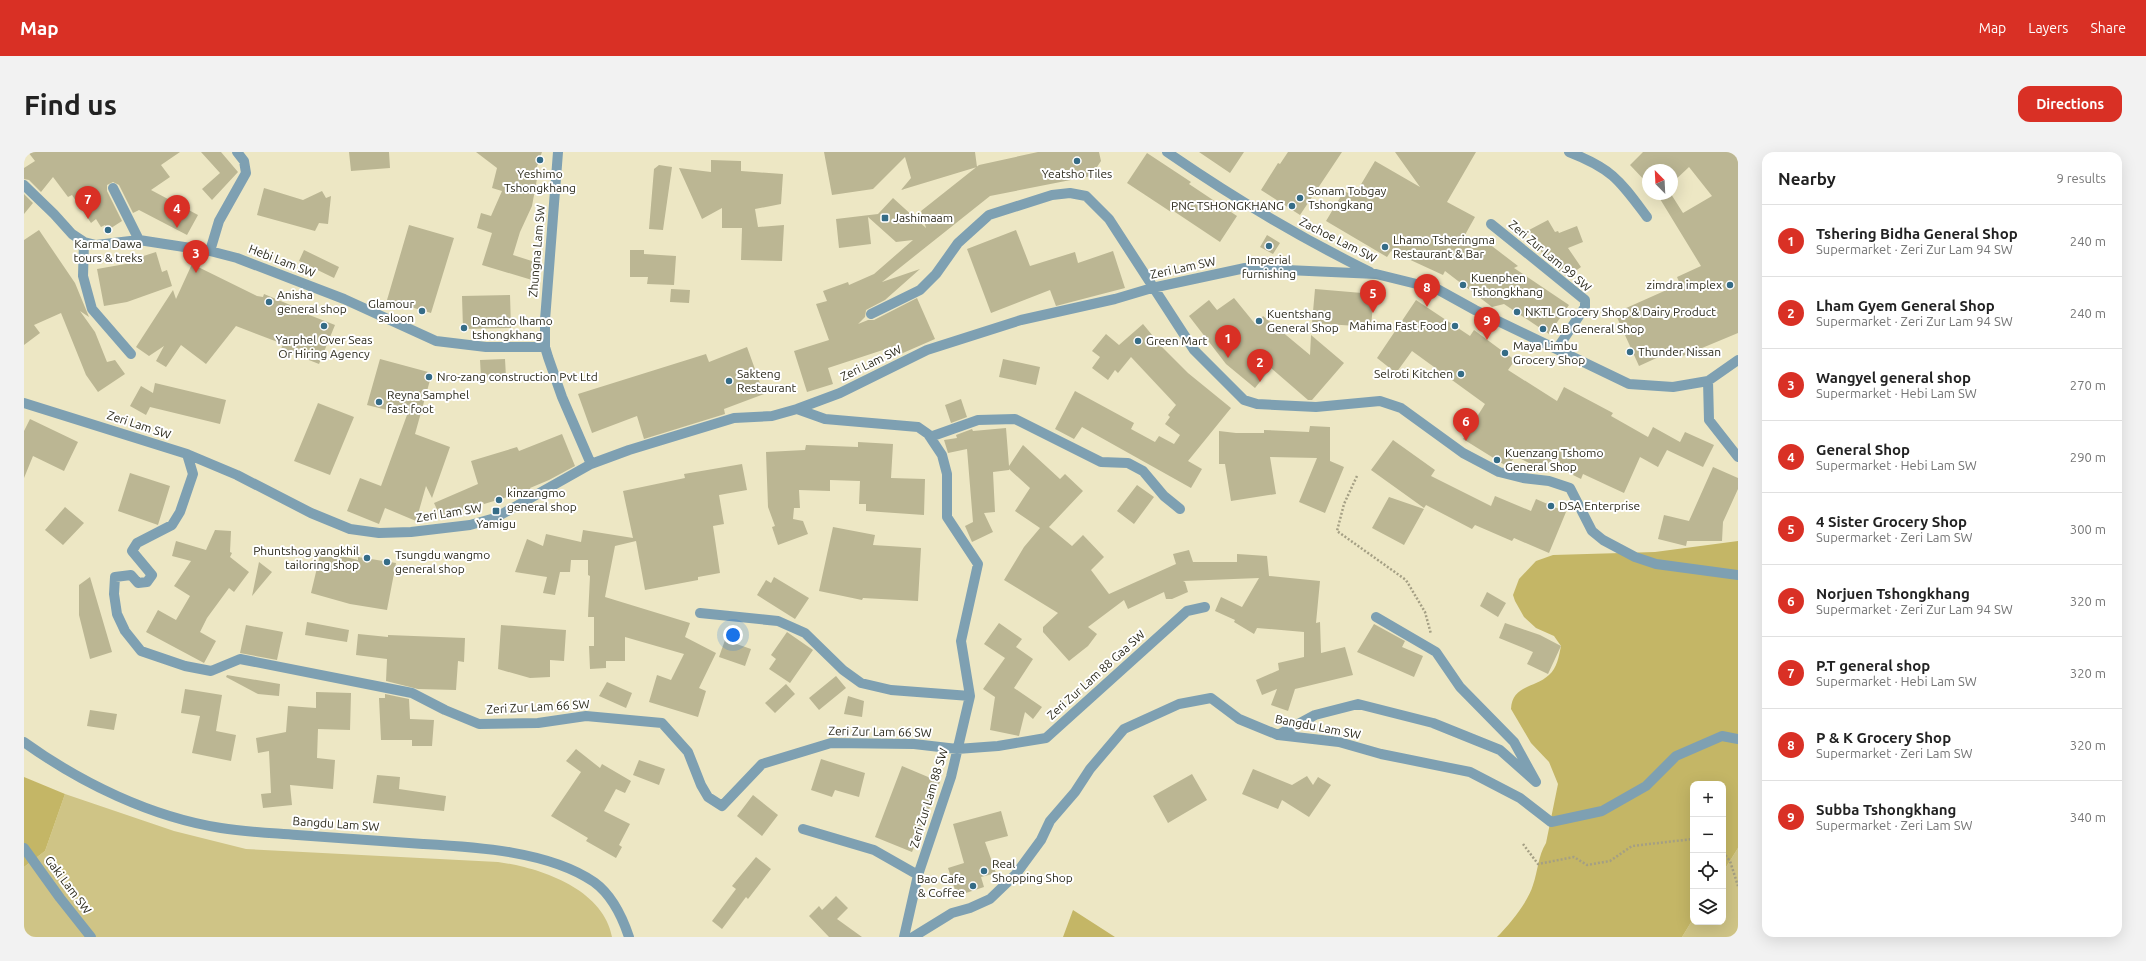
<!DOCTYPE html>
<meta charset="utf-8">
<style>
:root{--surface:#fff;--page:#f2f2f2;--text:#222;--muted:#767676;--line:#e0e0e0;--accent:#d93025}
body{margin:0;font-family:Ubuntu,sans-serif;background:var(--page);color:var(--text)}
.controls{position:absolute;right:12px;bottom:12px;display:grid;overflow:hidden;border-radius:8px;box-shadow:0 4px 16px #0002}
.controls button{width:36px;height:36px;display:grid;place-items:center;padding:0;border:0;border-bottom:1px solid var(--line);background:var(--surface);color:var(--text);font:20px sans-serif}
.compass{position:absolute;left:1618px;top:12px;width:36px;height:36px;border-radius:50%;background:var(--surface);box-shadow:0 4px 16px #0002;rotate:336deg}
.you{position:absolute;left:709px;top:483px;width:14px;height:14px;margin:-10px;border:3px solid #fff;border-radius:50%;background:#1a73e8;box-shadow:0 0 0 6px #1a73e833}
.badge{display:grid;place-items:center;width:26px;height:26px;border-radius:50%;background:var(--accent);color:#fff;font-size:13px;font-weight:700}
.pin{position:absolute;translate:-50% -33px;filter:drop-shadow(0 1px 2px #0008)}
.pin::after{content:'';position:absolute;top:21px;width:14px;height:12px;background:inherit;clip-path:polygon(0 0,100% 0,50% 100%)}
.list{margin:0;padding:0;list-style:none}
h2{display:flex;justify-content:space-between;align-items:center;height:52px;margin:0;padding:0 16px;font-size:17px}
h2 small{font-size:13px;font-weight:400;color:var(--muted)}
.list li{display:grid;grid-template-columns:26px 1fr auto;gap:12px;align-items:center;box-sizing:border-box;height:72px;padding:0 16px;border-top:1px solid var(--line)}
.list b{display:block;font-size:15px;white-space:nowrap}
.list p{margin:0;font-size:13px;white-space:nowrap;color:var(--muted)}
.list em{font-size:13px;font-style:normal;color:var(--muted)}
.icon{flex:none;width:22px;height:22px;fill:none;stroke:currentColor;stroke-width:2;stroke-linecap:round;stroke-linejoin:round}
.map{position:relative;flex:none;width:1714px;height:785px;overflow:hidden;border-radius:12px}
header{display:flex;align-items:center;gap:24px;box-sizing:border-box;height:56px;padding:0 20px;background:var(--accent);color:#fff}
header strong{font-size:19px}
nav{display:flex;gap:22px;margin-inline-start:auto;font-size:14px}
.intro{display:flex;align-items:center;justify-content:space-between;box-sizing:border-box;height:96px;padding:0 24px}
h1{margin:0;font-size:28px}
.button{padding:10px 18px;border-radius:12px;background:var(--accent);color:#fff;font-size:14px;font-weight:700}
main{display:flex;gap:24px;padding:0 24px}
aside{flex:1;background:var(--surface);border-radius:12px;box-shadow:0 4px 16px #0002}
.map>svg:first-child{display:block}
</style>
<header>
<strong>Map</strong>
<nav><a>Map</a><a>Layers</a><a>Share</a></nav>
</header>
<div class="intro"><h1>Find us</h1><a class="button">Directions</a></div>
<main>
<div class="map">
<svg width="1714" height="785" viewBox="0 0 1714 785">
<rect width="100%" height="100%" fill="#ede7c4"/>
<!-- green -->
<path fill="#cfc486" d="M41 642 150 679 222 697 474 710C517 716 579 737 588 785H0V715L21 699Z
M1714 696V785H1658L1669 767V770H1699V720Z"/>
<!-- forest -->
<path fill="#c4b666" d="M1714 389V696L1699 720V632H1669V767L1658 785H1473C1486 772 1504 750 1509 733 1514 719 1514 704 1522 691L1534 632 1525 610 1507 591 1487 557C1488 533 1511 536 1525 523 1533 516 1535 504 1537 494L1530 484 1512 476 1500 465 1491 449 1489 443 1495 427 1512 409 1529 403 1631 400Z
M0 625 41 642 21 699 0 715Z
M1049 758 1091 785H1039Z"/>
<!-- building -->
<path fill="#bbb693" d="M4 0H156L137 13 146 25 127 38 174 63 163 83 115 58 109 61 95 33 89 30 83 33V39L98 69 84 78 81 73 77 75 72 67 67 71 48 43 44 45 29 25 17 40 5 28 0 27V16L11 9Z
M177 0H197L214 20 188 48 178 37 196 21Z
M325 0H365L366 16 327 19Z
M452 0H518L509 26 513 27 508 54 496 80 489 103 514 111 508 128 458 113 468 81 453 76 457 61 467 64 478 39 468 36 473 16Z
M800 0H951L953 15 877 38 887 26 881 5 849 37 808 43Z
M1014 0H1075L1077 9 1067 24 966 44 858 130 896 117 861 148 842 158 841 165 834 172 844 168H850L893 146 911 187 872 204 868 195 804 216 809 232 783 240 770 199 805 188 792 152 803 149 799 139 824 130 825 133 850 122 889 88 872 90 844 65 847 92 815 96 812 67 854 62 869 46 902 76 897 59 955 13Z
M1175 0H1220L1206 21Z
M1264 0H1318L1276 63 1237 38 1254 11 1256 12Z
M1371 0H1452L1423 50 1451 65 1437 90 1460 88 1494 114 1490 116 1545 153 1525 182 1480 152 1468 155 1421 119 1419 123 1367 99 1363 105 1302 69 1320 39 1330 44 1351 9 1396 35Z
M1619 0H1714V181L1654 206 1650 198 1615 214 1591 161 1656 132 1653 125 1677 114 1633 42H1647L1659 61 1688 44 1665 15 1648 31V18H1624V32L1606 13Z
M1123 1 1167 30 1165 32 1213 64 1196 90 1148 58 1147 60 1103 31Z
M687 8 717 9V19L759 22 757 52 731 57 734 75 760 73 758 109 717 108 718 76H698V56L678 67 655 16 687 20Z
M635 13 648 15 639 78 625 77 630 17Z
M240 36 279 48 298 39 302 46 307 44 304 72 295 71 291 79 233 63Z
M0 42 9 51 0 62Z
M1524 68 1531 80 1534 79 1535 81 1553 74 1559 90 1544 96 1557 115 1543 125 1528 113 1519 100 1518 101 1505 78Z
M385 73 430 86 407 161 363 148Z
M15 78 51 131 65 165 56 159 71 180 83 210 91 208 101 222 74 240 62 223 37 161 10 173 16 181 0 193V88Z
M992 78 1006 114 1051 100 1054 111 1089 99 1101 136 1032 154 1026 138 967 161 943 97Z
M1243 83 1256 91 1249 102 1236 95Z
M280 98 315 115 310 126 275 109Z
M606 98H620V102L652 104 650 133 623 132 624 125H606Z
M132 100 138 120 143 118 148 134 103 150 80 154 73 117 107 111V108Z
M168 112 233 144 239 145 240 142 271 155 270 157 311 173 295 212 257 197 259 192 212 174 182 212 157 193 142 215 132 209 140 194 125 204 112 195 149 138 152 147Z
M647 137 666 138 665 151 646 150Z
M1291 137 1350 142 1347 175 1288 171Z
M486 143 487 176 439 177 438 144Z
M1210 146 1232 173 1239 164 1286 203 1287 183 1320 211 1288 248H1284L1247 216 1231 236 1202 212 1165 164 1185 148 1193 158Z
M1392 148 1446 184 1450 178 1481 201 1491 208 1484 218 1533 249 1540 235 1589 261 1587 264 1624 285 1629 275 1656 290 1661 280 1690 293 1679 315 1643 298 1634 315 1616 305 1600 341 1559 322 1557 327 1521 309 1517 317 1491 304 1484 315 1439 287 1461 252 1388 199 1372 221 1353 206Z
M1119 172 1138 195 1164 221 1207 256 1164 309 1178 317 1167 336 1058 275 1050 287 1031 277 1051 239 1110 271 1107 277 1131 290 1135 284 1150 292 1156 283 1141 272 1146 265 1144 263 1152 253 1107 205 1094 221 1091 218 1084 228 1068 216 1076 205 1068 199 1082 182 1095 193Z
M723 195 740 242 700 257 701 262 620 287 613 264 568 281 554 242 682 202 685 210Z
M356 207 408 221 391 282 426 295 408 346 402 334 392 369 361 356 355 372 323 359 336 326 357 334 383 263 343 253Z
M481 207 482 225 457 226 456 208Z
M979 207 1016 215 1012 233 975 225Z
M131 231 202 248 196 272 126 255 122 263 106 254 117 234 129 241Z
M937 247 943 265 927 271 921 253Z
M294 251 330 265 306 323 270 309Z
M6 267 54 290 40 319 9 304 0 326V279Z
M1286 274 1306 275V309L1320 315 1301 361 1275 350 1293 306 1246 305 1252 342 1207 349 1201 312H1195V279L1212 281H1240V278L1285 280Z
M982 276 985 314 999 293 1036 327 1041 322 1059 339 1025 375 1048 394 1059 383 1080 405 1067 418 1085 442 1152 412 1149 402 1165 398 1169 410H1213V402L1243 404 1245 424 1296 429 1292 471 1296 470 1297 501 1321 495 1329 523 1271 537 1264 559 1247 553 1253 537 1238 543 1232 528 1255 518 1254 511 1280 505V480L1233 476 1230 482 1210 470 1211 468 1191 459 1197 445 1218 455 1235 426 1159 429 1161 430 1164 440 1148 447H1142L1140 440 1104 457 1100 448 1064 475 1073 482 1064 494 1045 509 1019 480V475L1034 461 980 428 1000 395 1016 376 991 359 1006 336 985 317V318L969 320 971 360 960 361 969 380 948 390 941 374 949 370 943 297 924 301 920 288 933 286 932 283 948 277 949 279Z
M538 282 551 314 525 328 506 336 507 338 460 352 459 350 417 366 410 351 454 332 447 309 493 295 495 299Z
M1369 288 1411 318 1407 324 1467 354 1471 344 1507 359 1512 347 1542 360 1525 401 1490 386 1488 389 1451 373 1448 377 1402 353 1400 356 1347 318Z
M834 290 869 292 867 326 901 327 900 363 842 359V352H835L836 329 806 328V339L775 338 776 356H770L769 367 779 369 784 382 754 393 748 375 751 374 744 355 742 300 781 298 782 293 834 295Z
M718 312 723 338 695 343 700 372 689 374 696 421 674 425V428L621 438 612 389 591 394 581 445 666 471 661 485 692 501 675 536 682 539 674 565 625 550 633 523 647 528 660 502 601 485V509H582V516L566 517 565 494H570V465H564L566 424 564 423V408H547L546 420H536L531 443 519 441 523 425 491 420 503 387 519 394 522 382 557 390 559 378 609 386 599 339 661 326 660 322Z
M1689 315 1714 326V337L1699 370 1698 389H1663L1662 394 1634 387 1640 363 1665 369Z
M106 321 146 334 134 373 94 359Z
M1113 333 1130 345 1110 372 1093 359Z
M1365 345 1400 357 1380 393 1348 376Z
M41 355 60 371 39 393 21 378Z
M809 375 851 383 849 393 897 396 894 449 839 446 838 448 795 439Z
M191 378 207 379 206 400 208 401 206 405 225 420 210 440 205 436 183 466 176 480 192 489 180 511 122 480 134 458 152 468 166 444 150 434 167 409 148 404 152 389 182 398Z
M297 399 334 408V405L372 411 363 458 326 452 287 441Z
M235 410 248 420 228 444Z
M66 425 88 500 66 507 55 463V433Z
M750 425 785 446 771 467 733 443 742 428 747 431Z
M1463 440 1482 451 1474 465 1456 454Z
M283 470 325 478 323 490 281 483Z
M975 471 998 487 992 495 1009 507 990 536 1018 555 1009 567 1001 560 995 584 966 578 971 545 959 537 981 506 960 492Z
M1481 471 1516 483 1537 494 1524 522 1503 512 1509 500 1475 486Z
M1350 472 1381 489 1378 495 1399 504 1390 525 1333 500Z
M222 473 259 480 253 508 216 501Z
M477 473 542 478 540 509 526 508V525L506 526 474 517Z
M763 480 789 498 766 531 745 517 752 507 747 503Z
M334 482 364 485V483L441 486 440 510 434 509 432 538 394 537 362 529 363 507 332 503Z
M701 488 727 497 721 514 695 505Z
M203 523 256 532 255 544 234 542 202 525Z
M812 524 822 536 795 558 785 546Z
M583 530 608 541 602 556 575 544Z
M762 532 771 542 751 561 741 551Z
M161 537 198 543 192 579 212 583 207 609 168 601 176 564 157 561Z
M292 540 327 541 326 578 294 577 293 606 311 608 309 637 266 633 268 653 239 656 237 642 247 641 245 599 234 601 232 586 262 580 264 554 292 556Z
M361 542 385 547 386 567 410 568 408 594H388V588H357L355 546H361Z
M824 544 840 549 838 565 820 562Z
M66 558 93 562 90 578 63 574Z
M552 597 576 616 578 612 607 629 601 641 592 637 580 659 606 672 595 693 598 695 592 706 562 689 564 686 527 664 557 620 542 609Z
M797 607 841 621 835 645 811 638 808 645 787 638Z
M615 608 641 617 635 633 609 623Z
M878 614 916 630 888 700 851 685Z
M1229 617 1268 633 1283 624 1289 633 1294 625 1307 633 1285 665 1258 648 1254 657 1218 642Z
M1168 622 1183 648 1144 671 1129 644Z
M353 623 376 625 375 637 422 644 420 659 349 651Z
M729 643 754 663 738 684 713 664Z
M977 659 984 684 961 690 972 721 957 725 960 735 933 744 924 716 940 711 929 672Z
M732 705 747 717 724 747 722 745 698 777 688 769 712 737 708 734Z
M812 744 824 756 813 767 838 785H805L785 764 795 754 798 758Z"/>
<g fill="none" stroke-linecap="round" stroke-linejoin="round">
<!-- path -->
<path stroke="#a49f84" stroke-width="2.5" stroke-dasharray="2 2" stroke-linecap="butt" d="M1333 324 1320 352 1313 379 1382 428 1401 460 1407 482
M1499 692 1514 712 1550 705 1563 713 1586 709 1608 694 1669 687
M1699 700 1706 709 1714 734"/>
<!-- minor -->
<path stroke="#7ea0b2" stroke-width="10" d="M534 0 521 168V195L524 205 538 245 567 312
M1143 0C1208 45 1275 85 1346 120
M1545 0C1589 17 1596 29 1623 65
M0 33 30 62 48 82 60 90 72 93 115 88 186 99 213 106 320 147 412 189 462 195H521
M89 36 115 88
M1467 72 1561 148V155L1533 197
M60 90 59 124 68 157 107 202
M186 99 195 69 222 21 220 9 213 0
M847 162 896 138 912 122 934 91 965 63 1028 43 1046 41 1062 44 1085 67 1170 198 1220 248 1233 252 1292 255 1356 249 1377 256 1439 301 1475 320 1499 326 1525 329 1546 336 1568 379 1579 388 1611 405 1632 412 1714 423
M1684 229 1685 268 1714 305
M0 251 163 302 213 323 287 361 326 377 355 381 387 380 446 373 471 366 567 312 605 298 710 266 748 264 773 257 816 241 903 198 997 168 1091 147 1128 136 1221 116 1352 122 1413 137 1451 158 1605 232 1649 235 1684 229 1714 208
M773 257 801 267 894 275 904 282 918 303 923 322V365L954 412 937 489 946 544 927 625 894 723 880 785
M906 285 954 268 991 267 1077 310 1104 311 1119 319 1140 344 1156 357
M163 302 169 322 156 360 148 373 113 391 108 399 128 423 123 430 114 431 107 423 91 425 90 442 93 462 101 479 117 499 161 514 187 519 216 507 388 541 421 558 455 572 514 571 562 564 638 571 664 600 677 633 684 645 698 654 738 612 807 591 890 592 933 597 974 594 1022 586 1163 459 1181 455
M676 461 754 469 781 481 819 518 837 531 867 538 946 544
M1254 583 1291 563 1334 552 1409 571 1476 598 1512 630 1490 590 1436 535 1412 500 1352 465
M0 590C57 631 127 665 197 676 222 680 248 681 273 683 315 686 357 689 399 692 452 695 525 699 570 730 588 743 598 764 605 785
M779 677 850 698 894 723
M0 696 36 746 67 785
M889 785 928 761 946 756 966 747 992 722 1017 688 1026 669 1051 640 1066 617 1100 577 1155 552 1187 546 1215 567 1254 583 1315 590 1357 602 1446 620 1496 646 1527 670 1578 659 1622 634 1652 604 1698 584 1714 587"/>
</g>
<!-- markers -->
<g fill="#356c87" stroke="#fff" stroke-width="1.5">
<circle cx="516" cy="8" r="4"/>
<circle cx="1053" cy="9" r="4"/>
<circle cx="1276" cy="46" r="4"/>
<circle cx="1268" cy="54" r="4"/>
<rect x="857" y="62" width="8" height="8" rx="2"/>
<circle cx="84" cy="78" r="4"/>
<circle cx="1245" cy="94" r="4"/>
<circle cx="1361" cy="95" r="4"/>
<circle cx="1439" cy="133" r="4"/>
<circle cx="1706" cy="133" r="4"/>
<circle cx="245" cy="150" r="4"/>
<circle cx="398" cy="159" r="4"/>
<circle cx="1493" cy="160" r="4"/>
<circle cx="1235" cy="169" r="4"/>
<circle cx="300" cy="174" r="4"/>
<circle cx="1431" cy="174" r="4"/>
<circle cx="440" cy="176" r="4"/>
<circle cx="1519" cy="177" r="4"/>
<circle cx="1114" cy="189" r="4"/>
<circle cx="1606" cy="200" r="4"/>
<circle cx="1481" cy="201" r="4"/>
<circle cx="1437" cy="222" r="4"/>
<circle cx="405" cy="225" r="4"/>
<circle cx="705" cy="229" r="4"/>
<circle cx="355" cy="250" r="4"/>
<circle cx="1473" cy="308" r="4"/>
<circle cx="475" cy="348" r="4"/>
<circle cx="1527" cy="354" r="4"/>
<rect x="468" y="355" width="8" height="8" rx="2"/>
<circle cx="343" cy="406" r="4"/>
<circle cx="363" cy="410" r="4"/>
<circle cx="960" cy="719" r="4"/>
<circle cx="949" cy="734" r="4"/>
</g>
<g text-anchor="middle" stroke-width="4" stroke-linejoin="round" paint-order="stroke">
<!-- poi labels -->
<g font-size="12" fill="#2c2a1c" stroke="#fff" text-anchor="start">
<text x="516" y="26" text-anchor="middle">Yeshimo<tspan x="516" dy="14">Tshongkhang</tspan></text>
<text x="1053" y="26" text-anchor="middle">Yeatsho Tiles</text>
<text x="1284" y="43">Sonam Tobgay<tspan x="1284" dy="14">Tshongkang</tspan></text>
<text x="1260" y="58" text-anchor="end">PNC TSHONGKHANG</text>
<text x="869" y="70">Jashimaam</text>
<text x="1369" y="92">Lhamo Tsheringma<tspan x="1369" dy="14">Restaurant &amp; Bar</tspan></text>
<text x="84" y="96" text-anchor="middle">Karma Dawa<tspan x="84" dy="14">tours &amp; treks</tspan></text>
<text x="1245" y="112" text-anchor="middle">Imperial<tspan x="1245" dy="14">furnishing</tspan></text>
<text x="1447" y="130">Kuenphen<tspan x="1447" dy="14">Tshongkhang</tspan></text>
<text x="1698" y="137" text-anchor="end">zimdra implex</text>
<text x="253" y="147">Anisha<tspan x="253" dy="14">general shop</tspan></text>
<text x="390" y="156" text-anchor="end">Glamour<tspan x="390" dy="14">saloon</tspan></text>
<text x="1501" y="164">NKTL Grocery Shop &amp; Dairy Product</text>
<text x="1243" y="166">Kuentshang<tspan x="1243" dy="14">General Shop</tspan></text>
<text x="448" y="173">Damcho lhamo<tspan x="448" dy="14">tshongkhang</tspan></text>
<text x="1423" y="178" text-anchor="end">Mahima Fast Food</text>
<text x="1527" y="181">A.B General Shop</text>
<text x="300" y="192" text-anchor="middle">Yarphel Over Seas<tspan x="300" dy="14">Or Hiring Agency</tspan></text>
<text x="1122" y="193">Green Mart</text>
<text x="1489" y="198">Maya Limbu<tspan x="1489" dy="14">Grocery Shop</tspan></text>
<text x="1614" y="204">Thunder Nissan</text>
<text x="713" y="226">Sakteng<tspan x="713" dy="14">Restaurant</tspan></text>
<text x="1429" y="226" text-anchor="end">Selroti Kitchen</text>
<text x="413" y="229">Nro-zang construction Pvt Ltd</text>
<text x="363" y="247">Reyna Samphel<tspan x="363" dy="14">fast foot</tspan></text>
<text x="1481" y="305">Kuenzang Tshomo<tspan x="1481" dy="14">General Shop</tspan></text>
<text x="483" y="345">kinzangmo<tspan x="483" dy="14">general shop</tspan></text>
<text x="1535" y="358">DSA Enterprise</text>
<text x="472" y="376" text-anchor="middle">Yamigu</text>
<text x="335" y="403" text-anchor="end">Phuntshog yangkhil<tspan x="335" dy="14">tailoring shop</tspan></text>
<text x="371" y="407">Tsungdu wangmo<tspan x="371" dy="14">general shop</tspan></text>
<text x="968" y="716">Real<tspan x="968" dy="14">Shopping Shop</tspan></text>
<text x="941" y="731" text-anchor="end">Bao Cafe<tspan x="941" dy="14">&amp; Coffee</tspan></text>
</g>
<!-- street labels -->
<g font-size="12" fill="#2c2a1c" stroke="#fff">
<text transform="translate(1314 88) rotate(27)" y="4">Zachoe Lam SW</text>
<text transform="translate(513 99) rotate(-85)" y="4">Zhungna Lam SW</text>
<text transform="translate(1526 104) rotate(40)" y="4">Zeri Zur Lam 99 SW</text>
<text transform="translate(258 109) rotate(21)" y="4">Hebi Lam SW</text>
<text transform="translate(1159 116) rotate(-12)" y="4">Zeri Lam SW</text>
<text transform="translate(847 211) rotate(-26)" y="4">Zeri Lam SW</text>
<text transform="translate(115 273) rotate(18)" y="4">Zeri Lam SW</text>
<text transform="translate(425 361) rotate(-9)" y="4">Zeri Lam SW</text>
<text transform="translate(1072 523) rotate(-42)" y="4">Zeri Zur Lam 88 Gaa SW</text>
<text transform="translate(514 555) rotate(-3)" y="4">Zeri Zur Lam 66 SW</text>
<text transform="translate(1294 575) rotate(11)" y="4">Bangdu Lam SW</text>
<text transform="translate(856 580) rotate(1)" y="4">Zeri Zur Lam 66 SW</text>
<text transform="translate(905 646) rotate(-73)" y="4">Zeri Zur Lam 88 SW</text>
<text transform="translate(312 672) rotate(4)" y="4">Bangdu Lam SW</text>
<text transform="translate(44 733) rotate(53)" y="4">Gaki Lam SW</text>
</g>
</g>
</svg>
<div class="controls">
<button>+</button>
<button>−</button>
<button><svg class="icon" aria-label="locate" viewBox="0 0 24 24"><circle cx="12" cy="12" r="6"/><path d="M12 2v4M12 18v4M2 12h4M18 12h4"/></svg></button>
<button><svg class="icon" aria-label="layers" viewBox="0 0 24 24"><path d="M12 4l9 5-9 5-9-5zM3 14l9 5 9-5"/></svg></button>
</div>
<svg class="compass" viewBox="-18 -18 36 36"><path d="M0-13l5 13h-10z" fill="#e53935"/><path d="M0 13l5-13h-10z" fill="#767676"/></svg>
<div class="you"></div>
<div class="pin badge" style="left:1204px;top:206px">1</div>
<div class="pin badge" style="left:1236px;top:230px">2</div>
<div class="pin badge" style="left:172px;top:121px">3</div>
<div class="pin badge" style="left:153px;top:76px">4</div>
<div class="pin badge" style="left:1349px;top:161px">5</div>
<div class="pin badge" style="left:1442px;top:289px">6</div>
<div class="pin badge" style="left:64px;top:67px">7</div>
<div class="pin badge" style="left:1403px;top:155px">8</div>
<div class="pin badge" style="left:1463px;top:188px">9</div>
</div>
<aside>
<h2>Nearby<small>9 results</small></h2>
<ul class="list">
<li><span class="badge">1</span><div><b>Tshering Bidha General Shop</b><p>Supermarket · Zeri Zur Lam 94 SW</p></div><em>240 m</em></li>
<li><span class="badge">2</span><div><b>Lham Gyem General Shop</b><p>Supermarket · Zeri Zur Lam 94 SW</p></div><em>240 m</em></li>
<li><span class="badge">3</span><div><b>Wangyel general shop</b><p>Supermarket · Hebi Lam SW</p></div><em>270 m</em></li>
<li><span class="badge">4</span><div><b>General Shop</b><p>Supermarket · Hebi Lam SW</p></div><em>290 m</em></li>
<li><span class="badge">5</span><div><b>4 Sister Grocery Shop</b><p>Supermarket · Zeri Lam SW</p></div><em>300 m</em></li>
<li><span class="badge">6</span><div><b>Norjuen Tshongkhang</b><p>Supermarket · Zeri Zur Lam 94 SW</p></div><em>320 m</em></li>
<li><span class="badge">7</span><div><b>P.T general shop</b><p>Supermarket · Hebi Lam SW</p></div><em>320 m</em></li>
<li><span class="badge">8</span><div><b>P &amp; K Grocery Shop</b><p>Supermarket · Zeri Lam SW</p></div><em>320 m</em></li>
<li><span class="badge">9</span><div><b>Subba Tshongkhang</b><p>Supermarket · Zeri Lam SW</p></div><em>340 m</em></li>
</ul>
</aside>
</main>
